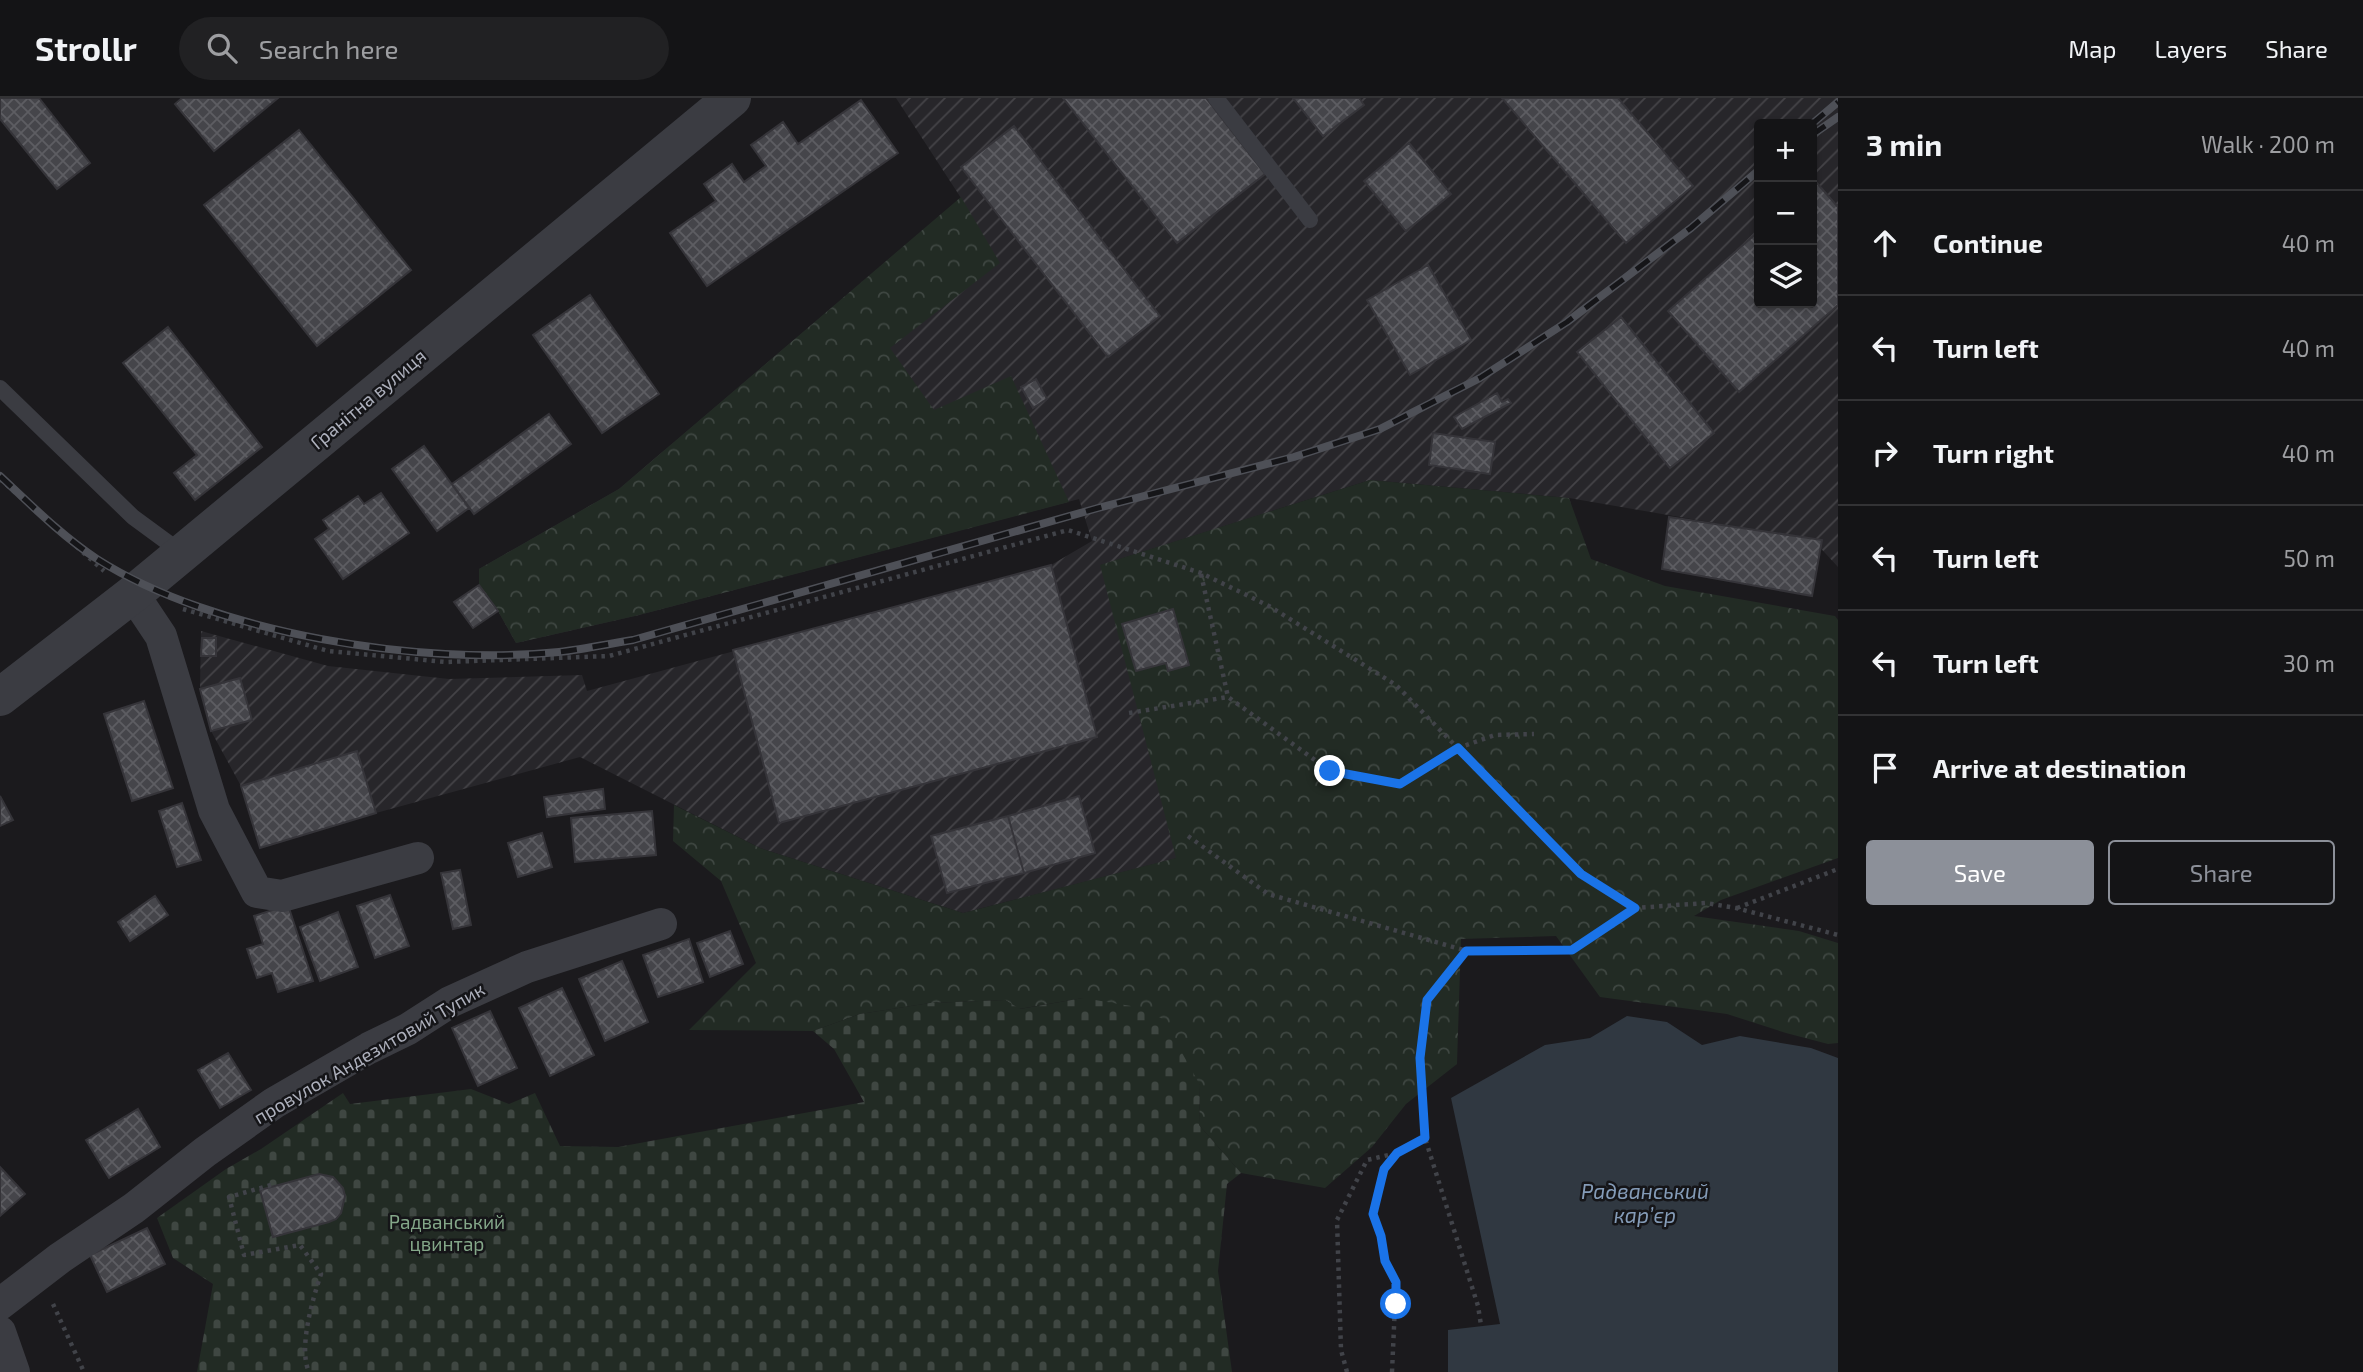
<!DOCTYPE html>
<meta charset="utf-8">
<style>
:root{--surface:#141416;--page:#212123;--text:#f1f3f6;--muted:#9d9ea1;--line:#333335;--accent:#8c9099}
body{margin:0;font-family:"Exo 2",sans-serif;background:var(--page);color:var(--text)}
.controls{position:absolute;right:21px;top:21px;display:grid;overflow:hidden;border-radius:7px;box-shadow:0 2px 5px #0004}
.controls button{width:63px;height:63px;display:grid;place-items:center;padding:0;border:0;border-bottom:2px solid var(--line);background:var(--surface);color:var(--text);font:35px sans-serif}
.stop{position:absolute;width:21px;height:21px;margin:-16px;border:5px solid #1a73e8;border-radius:50%;background:#fff}
.stop.end{background:#1a73e8;border-color:#fff;box-shadow:0 2px 7px #0008}
.list{margin:0;padding:0;list-style:none}
h2{display:flex;justify-content:space-between;align-items:center;height:91px;margin:0;padding:0 28px;font-size:30px}
h2 small{font-size:23px;font-weight:400;color:var(--muted)}
.list li{display:grid;grid-template-columns:46px 1fr auto;gap:21px;align-items:center;box-sizing:border-box;height:105px;padding:0 28px;border-top:2px solid var(--line)}
.list b{display:block;font-size:26px;white-space:nowrap}
.list em{font-size:23px;font-style:normal;color:var(--muted)}
.actions{display:flex;gap:14px;padding:21px 28px}
.actions a{flex:1;padding:16px 0;border:2px solid var(--accent);border-radius:7px;text-align:center;font-size:24px;color:var(--accent)}
.actions .main{background:var(--accent);color:#fff}
.icon{flex:none;width:38px;height:38px;fill:none;stroke:currentColor;stroke-width:2;stroke-linecap:round;stroke-linejoin:round}
.map{position:relative;flex:none;width:1838px;height:1274px;overflow:hidden}
header{display:flex;align-items:center;gap:42px;box-sizing:border-box;height:98px;padding:0 35px;background:var(--surface);border-bottom:2px solid var(--line)}
header strong{font-size:33px}
nav{display:flex;gap:38px;margin-inline-start:auto;font-size:24px}
.search{width:490px;height:63px;background:var(--page);display:flex;align-items:center;gap:18px;box-sizing:border-box;padding:0 24px;border-radius:38px;color:var(--muted);font-size:26px}
main{display:flex}
aside{flex:1;background:var(--surface)}
.map>svg:first-child{display:block}
</style>
<header>
<strong>Strollr</strong>
<div class="search"><svg class="icon" aria-label="search" viewBox="0 0 24 24"><circle cx="10" cy="10" r="6"/><path d="M15 15l6 6"/></svg>Search here</div>
<nav><a>Map</a><a>Layers</a><a>Share</a></nav>
</header>
<main>
<div class="map">
<svg width="1838" height="1274" viewBox="0 0 1838 1274">
<defs>
<pattern id="industrial-furrows" width="10" height="10" patternUnits="userSpaceOnUse" patternTransform="scale(1.75)"><rect width="10" height="10" fill="#27262a"/><path d="M-1 1l2-2M0 10L10 0M9 11l2-2" fill="none" stroke="#444347"/></pattern>
<pattern id="forest-crowns" width="20" height="18" patternUnits="userSpaceOnUse" patternTransform="scale(1.75)"><rect width="20" height="18" fill="#222b24"/><path d="M2 6a3 3 0 1 1 6 0M12 15a3 3 0 1 1 6 0" fill="none" stroke="#3f4742"/></pattern>
<pattern id="cemetery-stones" width="16" height="16" patternUnits="userSpaceOnUse" patternTransform="scale(1.75)"><rect width="16" height="16" fill="#222b24"/><path d="M2 7V4a2 2 0 0 1 4 0v3zM10 15v-3a2 2 0 0 1 4 0v3z" fill="#3f4742"/></pattern>
<pattern id="building-cross-hatch" width="8" height="8" patternUnits="userSpaceOnUse" patternTransform="scale(1.75)"><rect width="8" height="8" fill="#45454a"/><path d="M0 0l8 8M0 8l8-8" fill="none" stroke="#5d5d62"/></pattern>
</defs>
<rect width="100%" height="100%" fill="#1b1a1d"/>
<!-- industrial -->
<path fill="url(#industrial-furrows)" fill-rule="evenodd" d="M896 0H1838V469L1813 442 1569 400 1370 382 1101 467 1177 760 963 815 760 750 580 659 376 715 260 750 241 688 211 633 200 591 201 533 328 568 449 581 582 577 587 593 1051 467 1092 443 1079 401 639 517 516 545 498 513 479 487V471L619 391 961 100ZM1759 26H1812V205H1759Z"/>
<!-- forest -->
<path fill="url(#forest-crowns)" d="M961 99 1000 165 890 250 934 312 1011 278 1069 404 639 517 516 545 498 513 479 487V471L619 391Z
M1370 382 1569 400 1591 461 1665 488 1835 518 1838 522V760L1721 802 1694 818 1799 833 1838 845V945L1828 946 1786 935 1727 916 1600 899 1556 838 1461 841 1457 966 1406 1006 1372 1049 1325 1090 1241 1075 1199 1027 1200 987 1083 900 1019 911 1005 902 930 905 860 916 813 933 689 932 756 865 721 783 673 743 674 707 760 750 963 815 1176 760 1100 467Z"/>
<!-- cemetery -->
<path fill="url(#cemetery-stones)" d="M1083 900 1131 908 1163 921 1200 987 1199 1027 1241 1075 1227 1086 1218 1173 1232 1274H197L213 1186 173 1160 157 1120 226 1071 261 1051 343 995 350 1006 471 991 509 1006 535 995 560 1048 618 1049 864 1004 834 951 813 933 860 916 930 905 1005 902 1020 911Z"/>
<!-- water -->
<path fill="#303841" d="M1627 918 1667 924 1702 947 1740 938 1811 950 1838 960V1274H1448V1232L1500 1226 1451 1000 1545 947 1590 940Z"/>
<!-- building -->
<path fill="url(#building-cross-hatch)" stroke="#353439" stroke-width="2" d="M0 0H39L90 65 57 91 0 21Z
M182 0H278L214 53 175 6Z
M1063 0H1206L1265 76 1177 145Z
M1293 0H1359L1364 7 1323 38Z
M1502 0H1618L1693 88 1626 145Z
M861 2 898 55 707 188 670 135 716 103 704 86 732 66 744 84 766 68 751 47 783 24 798 46Z
M1014 28 1160 218 1108 259 961 69Z
M299 32 411 172 317 248 204 107Z
M1409 45 1451 96 1406 133 1364 83Z
M1816 84 1838 109V207L1739 294 1668 213 1759 133V205H1812V88Z
M1428 167 1471 242 1410 277 1367 202Z
M590 197 659 296 602 335 533 237Z
M1621 219 1714 335 1670 370 1577 254Z
M168 229 262 349 195 402 174 375 197 357 123 265Z
M1036 281 1047 301 1033 310 1021 289Z
M1497 295 1502 304 1508 301 1511 305 1462 331 1454 319Z
M549 316 571 346 474 416 452 386Z
M1433 335 1495 344 1490 376 1429 367Z
M424 348 469 410 437 433 392 371Z
M381 395 409 435 343 481 315 441 329 431 323 422 358 398 364 406Z
M1669 419 1822 442 1812 498 1662 471Z
M1051 467 1097 639 779 725 733 552Z
M479 487 498 513 473 530 454 504Z
M1173 511 1189 567 1168 573 1166 565 1136 573 1122 526Z
M202 540H216V558H201Z
M240 580 252 622 211 633 200 591Z
M144 603 173 690 132 703 104 616Z
M357 653 376 715 260 750 241 688Z
M603 691 605 711 547 719 544 699Z
M0 698 13 722 0 728Z
M1079 698 1095 755 1024 775 1008 718Z
M182 705 201 762 177 769 159 713Z
M652 713 656 757 575 764 571 720Z
M1008 718 1024 775 947 795 931 738Z
M542 735 552 769 518 779 508 745Z
M460 772 471 827 453 831 441 775Z
M390 797 409 848 375 860 357 808Z
M155 798 168 817 130 843 118 824Z
M288 807 313 883 278 894 272 875 257 880 247 851 263 846 254 818Z
M338 814 358 869 320 883 300 829Z
M730 833 743 866 710 879 697 845Z
M689 841 703 884 658 899 643 857Z
M622 863 648 924 605 943 579 881Z
M562 890 594 957 550 978 519 910Z
M490 913 517 970 478 988 452 930Z
M228 955 251 992 220 1010 198 972Z
M138 1011 160 1049 109 1080 86 1042Z
M0 1069 25 1096 0 1118Z
M319 1076 333 1079 343 1090 345 1098 341 1115 336 1121 329 1124 273 1139 260 1092Z
M147 1130 165 1166 107 1194 90 1157Z"/>
<g fill="none" stroke-linecap="round" stroke-linejoin="round">
<!-- path -->
<path stroke="#414349" stroke-width="4.5" stroke-dasharray="3.5 5" stroke-linecap="butt" d="M0 381 104 473
M1201 476 1228 599 1330 673 1400 686 1458 650 1495 637 1534 636
M183 511 328 553 446 564 609 558 1068 432 1201 475 1269 508 1396 587 1581 776 1635 810
M1129 615 1228 599
M1188 738 1268 796 1467 853 1571 851 1635 810 1706 805 1736 810 1838 837
M1737 810 1838 771
M1467 853 1427 902 1420 960 1425 1040 1478 1208 1481 1227
M271 1087 229 1099 244 1157 300 1147 321 1176C313 1200 298 1250 309 1274
M53 1206 84 1274
M1347 1274 1341 1252 1337 1122 1367 1062 1397 1055
M1392 1274 1396 1184 1385 1163 1381 1138 1373 1116 1384 1071 1397 1055 1425 1040"/>
<!-- service -->
<path stroke="#3b3c42" stroke-width="16" d="M1216 0 1310 122
M0 290 133 419 182 455"/>
<!-- minor -->
<path stroke="#3b3c42" stroke-width="32" d="M133 496 161 538 214 712 257 794 282 798 418 760
M0 1206 60 1160 134 1110 205 1054 274 1005 369 950 408 931 450 904 527 869 661 826
M0 1234 14 1274"/>
<!-- tertiary -->
<path stroke="#3b3c42" stroke-width="38" d="M0 599 133 496 732 0"/>
<!-- rail casing -->
<g stroke="#4e5057" stroke-width="8">
<path id="rail" d="M1812 26 1838 4
M1812 37 1838 19
M0 378C30 406 63 439 97 461 215 536 421 568 559 554 584 551 608 546 633 542L1098 410 1294 359 1380 331 1480 280 1567 224 1691 130 1759 72"/>
</g>
<!-- rail -->
<use href="#rail" stroke="#151518" stroke-width="5" stroke-dasharray="16" stroke-linecap="butt"/>
</g>
<g fill="none" stroke-linecap="round" stroke-linejoin="round">
<!-- route -->
<path stroke="#1a73e8" stroke-width="9" d="M1330 673 1400 686 1458 650 1581 776 1635 810 1572 852 1466 853 1427 902 1420 960 1425 1040 1397 1055 1384 1071 1373 1116 1381 1138 1385 1163 1396 1184V1206"/>
</g>
<g text-anchor="middle" stroke-width="5" stroke-linejoin="round" paint-order="stroke">
<!-- street labels -->
<g font-size="19" fill="#adb0bc" stroke="#151518">
<text transform="translate(368 301) rotate(-40)" y="7">Гранітна вулиця</text>
<text transform="translate(369 955) rotate(-30)" y="7">провулок Андезитовий Тупик</text>
</g>
<!-- park labels -->
<g font-size="19" fill="#84a789" stroke="#151518">
<text x="447" y="1131">Радванський<tspan x="447" dy="22">цвинтар</tspan></text>
</g>
<!-- water labels -->
<g font-size="21" font-style="italic" fill="#849bb7" stroke="#151518">
<text x="1645" y="1101">Радванський<tspan x="1645" dy="24">карʼєр</tspan></text>
</g>
</g>
</svg>
<div class="controls">
<button>+</button>
<button>−</button>
<button><svg class="icon" aria-label="layers" viewBox="0 0 24 24"><path d="M12 4l9 5-9 5-9-5zM3 14l9 5 9-5"/></svg></button>
</div>
<div class="stop" style="left:1396px;top:1206px"></div>
<div class="stop end" style="left:1330px;top:673px"></div>
</div>
<aside>
<h2>3 min<small>Walk · 200 m</small></h2>
<ul class="list">
<li><svg class="icon" aria-label="ahead" viewBox="0 0 24 24"><path d="M12 20V5M6 11l6-6 6 6"/></svg><div><b>Continue</b></div><em>40 m</em></li>
<li><svg class="icon" aria-label="left" viewBox="0 0 24 24"><path d="M17 20v-9H6M10 6l-5 5 5 5"/></svg><div><b>Turn left</b></div><em>40 m</em></li>
<li><svg class="icon" aria-label="right" viewBox="0 0 24 24"><path d="M7 20v-9h11M14 6l5 5-5 5"/></svg><div><b>Turn right</b></div><em>40 m</em></li>
<li><svg class="icon" aria-label="left" viewBox="0 0 24 24"><path d="M17 20v-9H6M10 6l-5 5 5 5"/></svg><div><b>Turn left</b></div><em>50 m</em></li>
<li><svg class="icon" aria-label="left" viewBox="0 0 24 24"><path d="M17 20v-9H6M10 6l-5 5 5 5"/></svg><div><b>Turn left</b></div><em>30 m</em></li>
<li><svg class="icon" aria-label="arrive" viewBox="0 0 24 24"><path d="M6 21V4h12l-3 4 3 4H6"/></svg><div><b>Arrive at destination</b></div></li>
</ul>
<div class="actions"><a class="main">Save</a><a>Share</a></div>
</aside>
</main>
